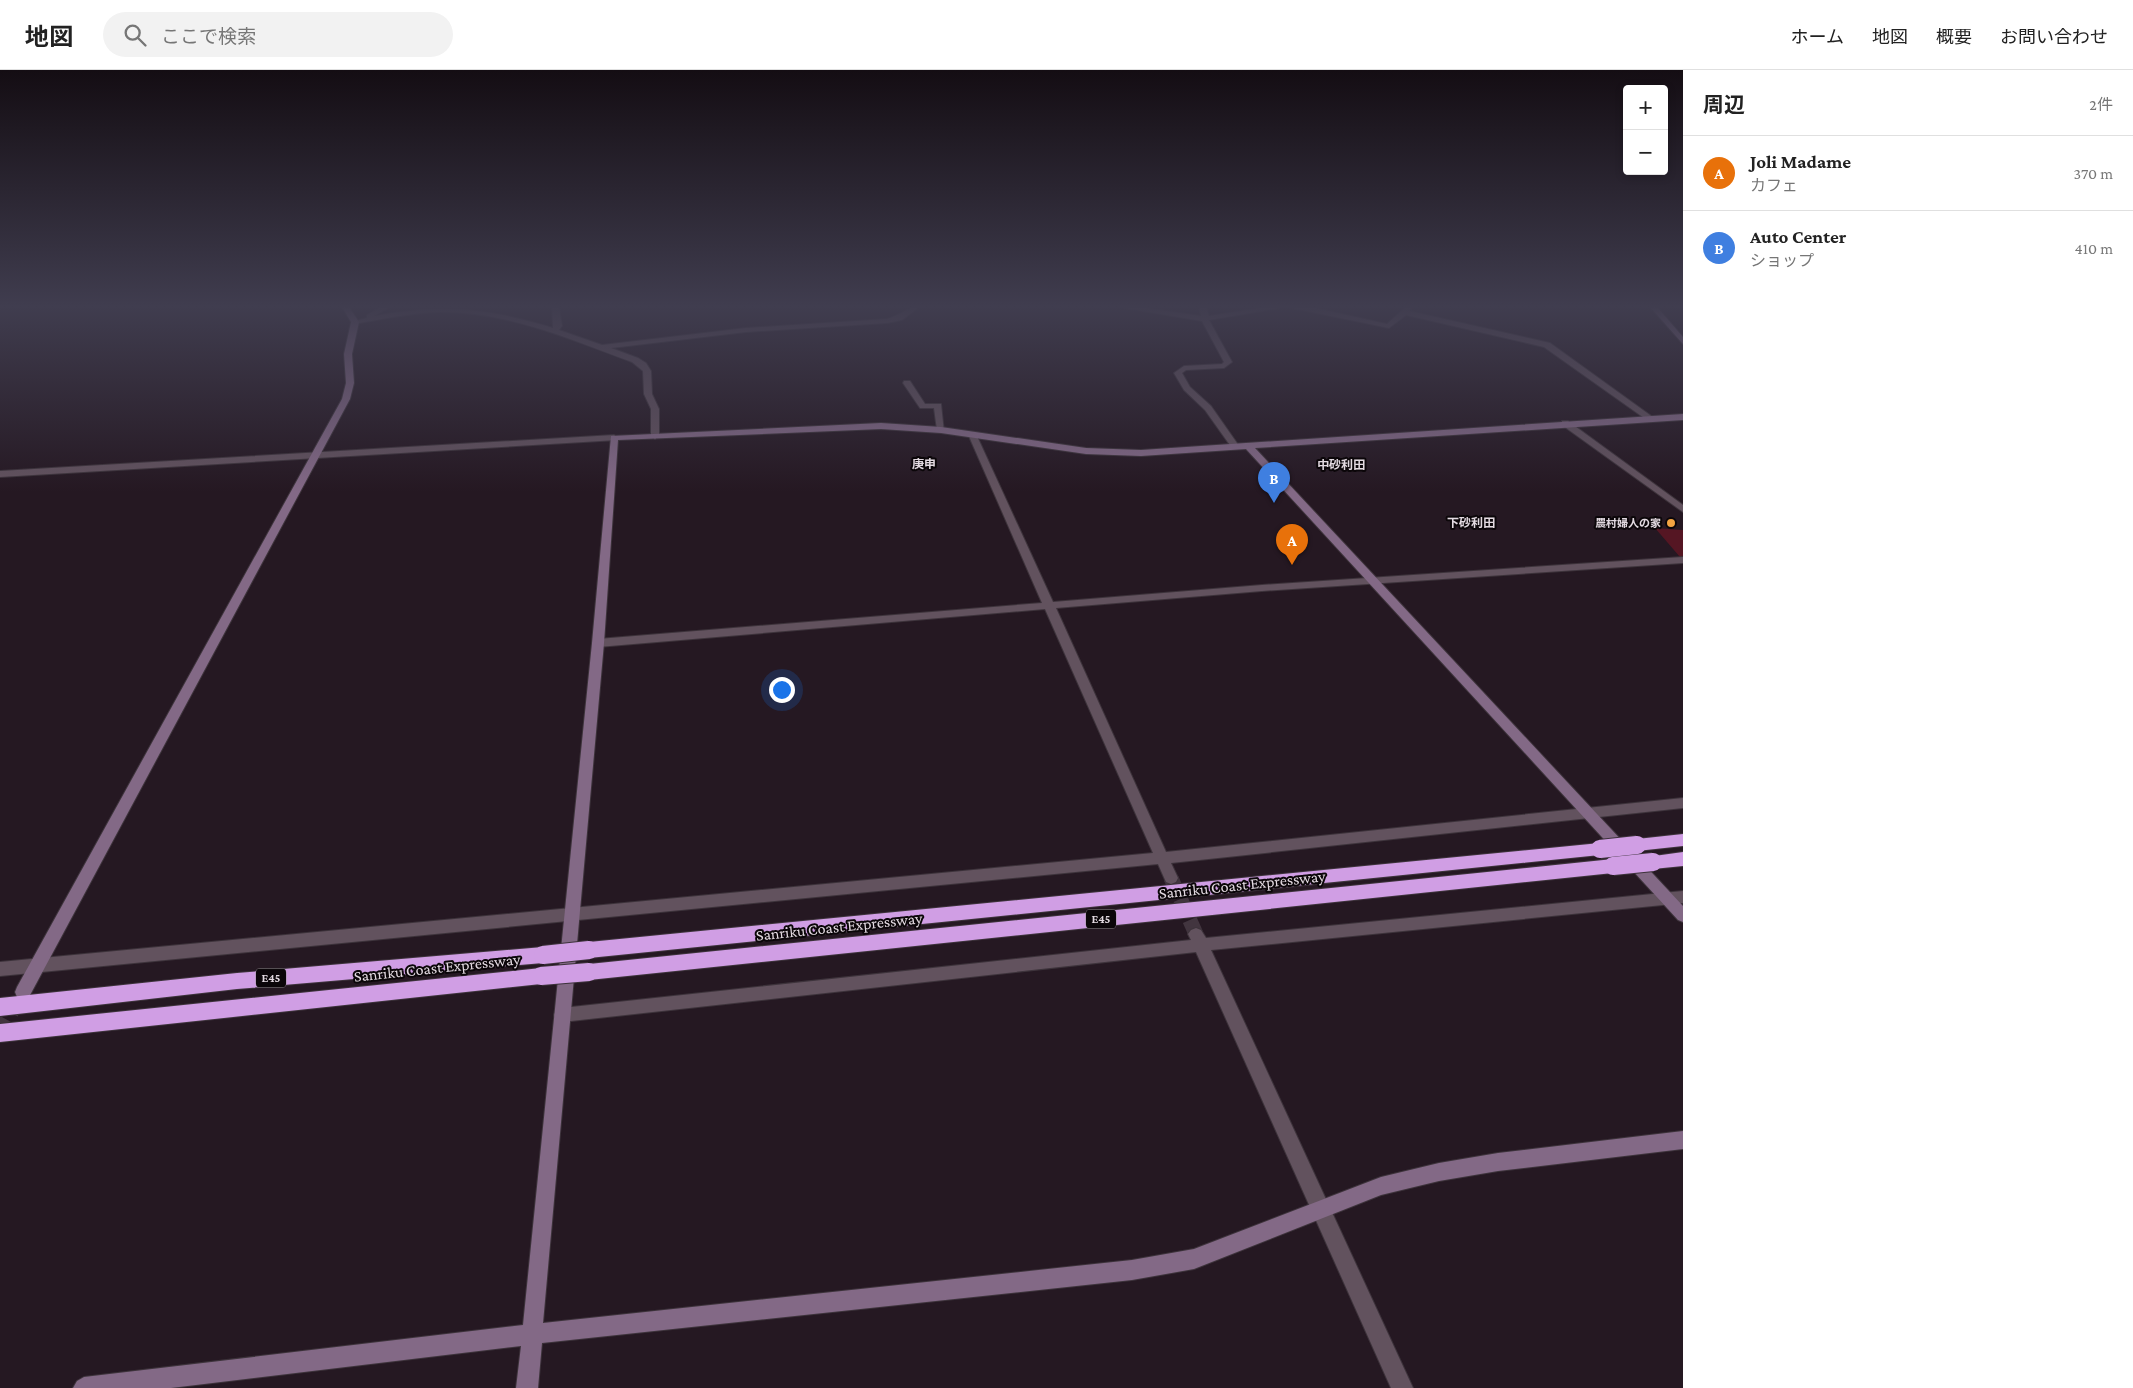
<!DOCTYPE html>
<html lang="ja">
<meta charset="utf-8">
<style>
:root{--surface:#fff;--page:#f2f2f2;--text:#222;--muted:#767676;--line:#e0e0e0;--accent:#0b8043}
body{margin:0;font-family:"Crimson Pro","Noto Sans JP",serif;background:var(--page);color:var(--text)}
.controls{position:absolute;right:15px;top:15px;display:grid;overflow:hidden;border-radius:5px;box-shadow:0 2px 8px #0003}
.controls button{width:45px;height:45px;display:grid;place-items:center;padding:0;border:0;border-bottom:1px solid var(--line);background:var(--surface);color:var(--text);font:25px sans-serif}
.you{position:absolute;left:781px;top:619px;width:18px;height:18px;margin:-12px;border:4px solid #fff;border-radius:50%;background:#1a73e8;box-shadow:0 0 0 8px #1a73e833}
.badge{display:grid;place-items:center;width:32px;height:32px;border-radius:50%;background:var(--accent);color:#fff;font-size:16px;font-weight:700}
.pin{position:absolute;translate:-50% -41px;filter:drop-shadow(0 1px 2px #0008)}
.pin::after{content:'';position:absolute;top:26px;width:18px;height:15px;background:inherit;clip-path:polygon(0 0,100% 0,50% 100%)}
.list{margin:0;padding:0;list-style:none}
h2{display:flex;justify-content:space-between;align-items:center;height:65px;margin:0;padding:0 20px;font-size:21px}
h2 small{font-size:16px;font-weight:400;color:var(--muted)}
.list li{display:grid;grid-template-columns:32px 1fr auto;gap:15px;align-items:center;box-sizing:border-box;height:75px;padding:0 20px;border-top:1px solid var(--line)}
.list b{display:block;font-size:19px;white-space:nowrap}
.list p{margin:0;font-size:16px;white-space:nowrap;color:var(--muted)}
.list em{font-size:16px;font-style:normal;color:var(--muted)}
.icon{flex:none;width:28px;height:28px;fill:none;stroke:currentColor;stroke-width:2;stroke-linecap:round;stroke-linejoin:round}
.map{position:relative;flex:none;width:1683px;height:1318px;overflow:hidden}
header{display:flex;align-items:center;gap:30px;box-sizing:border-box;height:70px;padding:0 25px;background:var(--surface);border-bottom:1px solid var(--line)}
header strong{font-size:24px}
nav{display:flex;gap:28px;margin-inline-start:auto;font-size:18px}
.search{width:350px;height:45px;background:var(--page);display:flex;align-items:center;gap:12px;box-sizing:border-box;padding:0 18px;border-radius:28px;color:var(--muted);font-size:19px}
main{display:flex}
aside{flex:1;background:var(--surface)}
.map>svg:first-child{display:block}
</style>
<header>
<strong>地図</strong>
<div class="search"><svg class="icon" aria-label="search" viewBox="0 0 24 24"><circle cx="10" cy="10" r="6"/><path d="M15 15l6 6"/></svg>ここで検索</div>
<nav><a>ホーム</a><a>地図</a><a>概要</a><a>お問い合わせ</a></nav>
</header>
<main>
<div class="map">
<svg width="1683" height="1318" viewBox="0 0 1683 1318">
<rect width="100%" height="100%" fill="#251822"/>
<!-- green -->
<path fill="#551623" d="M1655 458 1683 460V487H1680Z"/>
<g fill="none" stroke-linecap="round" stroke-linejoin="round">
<!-- street-tunnel -->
<path stroke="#42353f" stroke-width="15" stroke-dasharray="15 8" stroke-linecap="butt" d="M1171 808 1196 864"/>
<!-- secondary-tunnel -->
<path stroke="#42353f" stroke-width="15" stroke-dasharray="15 8" stroke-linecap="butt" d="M0 963 18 930"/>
<!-- street casing -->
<g stroke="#3d333b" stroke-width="2">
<path id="street" d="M381 237H390L374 246C440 234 489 238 553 258L552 237H559L562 256 559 260 602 275 746 258 887 249C899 246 907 237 919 237L902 250 887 253 746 262 611 278 638 288 646 293 651 301 652 324 659 339V366L655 369 651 366V339L644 324 643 301 632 292C570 269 506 241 438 242 410 243 382 249 355 254L351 252 367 248V245Z
M1119 237H1138L1201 246 1199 237H1206L1209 246 1267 237H1285L1209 250 1232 292 1224 298 1186 300 1182 303 1190 317 1211 336 1239 376 1238 378H1232L1205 340 1184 320 1174 303 1184 296 1222 294 1224 292 1202 251Z
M1287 237 1315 238 1387 254 1406 237H1413L1409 241 1550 273 1654 348 1647 350 1544 277 1406 245 1389 258Z
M904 311H910L925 334H941L944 362 937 360 934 338H920L903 313Z
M1562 351H1568L1683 435V442L1562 355Z
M969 362 976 364 1053 532 1262 515 1683 487V493L1262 521 1056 538 1166 782 1683 728V738L1171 793 1178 808 1176 812 1171 814 1166 812 1158 794 0 906V892L1153 783 1045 539 598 577 592 573 598 569 1042 533 968 364Z
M614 365 618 368 617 370 0 407V401Z
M1683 821V833L1211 880 1413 1318H1391L1196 882 562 952 556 950 554 945 556 940 562 938 1191 870 1188 864 1191 860 1196 858 1201 860 1206 868Z"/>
</g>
<!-- secondary casing -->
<g stroke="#3d333b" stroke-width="2">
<path id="secondary" d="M342 237H349L359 252 352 284 354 313 350 329 29 927 23 929 17 927 15 922 17 917 342 329 346 313 344 284 351 252Z
M1650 237H1657L1683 267V274Z
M1683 344V350L1255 378 1683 836V852L1678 850 1246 379 1141 386 1086 384 941 363 881 359 618 370 604 573 543 1253 1132 1190 1194 1179 1381 1107 1439 1093 1498 1083 1683 1061V1079L1498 1101 1439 1111 1381 1125 1194 1199 1132 1210 542 1273 538 1318H516L521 1276 171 1318H73L77 1311 84 1307 523 1255 592 573 611 366 881 353 941 357 1086 378 1141 380Z"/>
</g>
<!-- highway casing -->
<g stroke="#3d333b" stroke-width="2">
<path id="highway" d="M1683 764V776L1637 781 1631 780 1629 775 1631 770 1637 769Z
M1600 773 1606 774 1608 779 1606 784 1600 785 589 888 582 886 580 880 582 874 589 872Z
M1683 782V796L1653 799 1647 797 1644 792 1647 787Z
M1613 789 1619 791 1622 796 1619 801 1613 803 589 910 582 908 580 902 582 896 589 894Z
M543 877 550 879 552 885 550 891 543 893 237 919 0 946V928L237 903Z
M541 898 548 900 550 906 548 912 541 914 0 972V954Z"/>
</g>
<!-- street -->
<use href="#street" fill="#62525e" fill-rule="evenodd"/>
<!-- secondary -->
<use href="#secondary" fill="#836986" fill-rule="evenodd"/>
<!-- highway -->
<use href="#highway" fill="#d09ee4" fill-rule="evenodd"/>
<!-- highway-bridge casing -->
<g stroke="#3d333b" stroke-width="20" stroke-linecap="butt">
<path id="highway-bridge" d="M1600 779 1637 775
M1613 796 1653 792
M543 885 589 880
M541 906 589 902"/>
</g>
<!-- highway-bridge -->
<use href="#highway-bridge" stroke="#d09ee4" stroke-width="18"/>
</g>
<!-- sky -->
<linearGradient id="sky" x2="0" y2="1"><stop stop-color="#140d13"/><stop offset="0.56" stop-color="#403d4f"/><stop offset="1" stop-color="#403d4f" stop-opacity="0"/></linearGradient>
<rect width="1683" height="422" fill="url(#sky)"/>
<!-- markers -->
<circle fill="#f3a442" stroke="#0b0609" stroke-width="2" cx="1671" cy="453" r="5"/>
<g text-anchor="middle" stroke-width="4" stroke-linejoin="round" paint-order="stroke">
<!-- far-poi labels -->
<g font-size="11" font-weight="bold" fill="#e3dae1" stroke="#0b0609" text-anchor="end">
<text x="1661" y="457">農村婦人の家</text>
</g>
<!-- far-neighbourhood labels -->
<g font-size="12" font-weight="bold" fill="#e3dae1" stroke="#0b0609">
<text x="924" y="398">庚申</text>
<text x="1341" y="399">中砂利田</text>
<text x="1471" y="457">下砂利田</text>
</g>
<!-- shield labels -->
<g fill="#0b0609" stroke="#a29aa0" stroke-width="1">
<rect x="1086" y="839.5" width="30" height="19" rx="4"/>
<rect x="256" y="898.5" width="30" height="19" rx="4"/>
</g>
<g font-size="12" font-weight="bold" fill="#e3dae1">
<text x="1101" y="853">E45</text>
<text x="271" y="912">E45</text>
</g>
<!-- near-street labels -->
<g font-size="16" fill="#e3dae1" stroke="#0b0609">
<text transform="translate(1242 814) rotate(-6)" y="6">Sanriku Coast Expressway</text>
<text transform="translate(839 856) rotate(-6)" y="6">Sanriku Coast Expressway</text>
<text transform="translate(437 897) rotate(-6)" y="6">Sanriku Coast Expressway</text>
</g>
</g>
</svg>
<div class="controls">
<button>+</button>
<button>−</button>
</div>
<div class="you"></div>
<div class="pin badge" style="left:1292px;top:495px;background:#e8710a">A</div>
<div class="pin badge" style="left:1274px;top:433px;background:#3f7fe0">B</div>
</div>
<aside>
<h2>周辺<small>2件</small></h2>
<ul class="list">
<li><span class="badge" style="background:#e8710a">A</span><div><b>Joli Madame</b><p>カフェ</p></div><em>370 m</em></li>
<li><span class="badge" style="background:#3f7fe0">B</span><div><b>Auto Center</b><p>ショップ</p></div><em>410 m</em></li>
</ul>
</aside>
</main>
